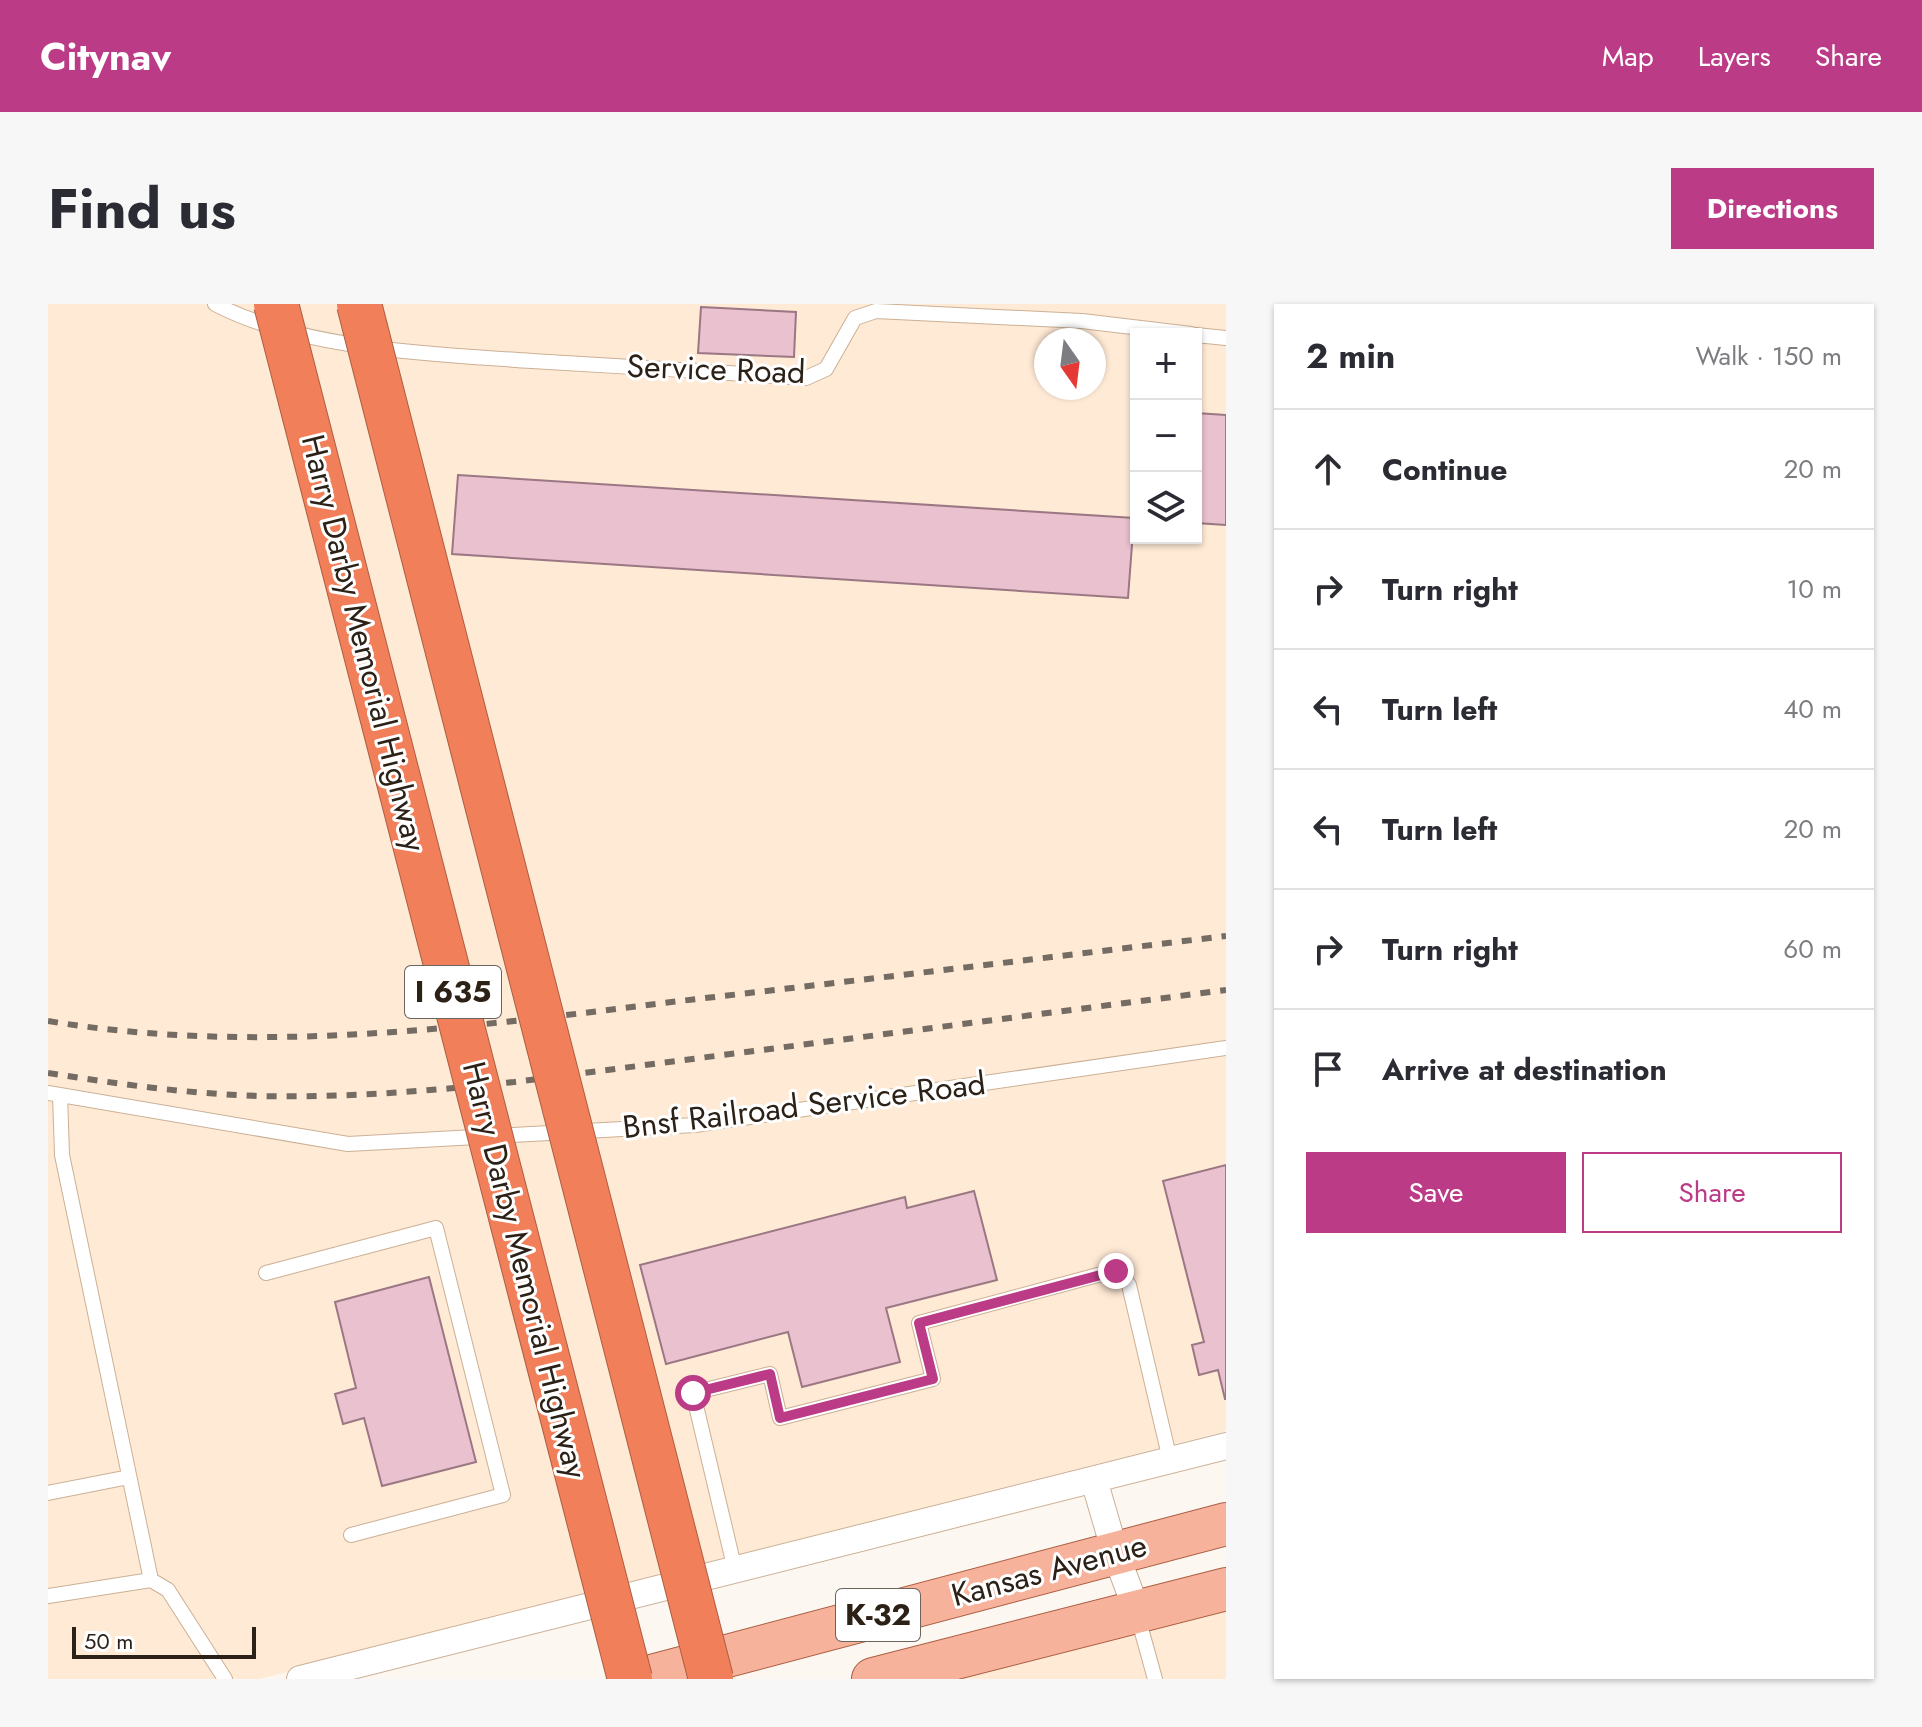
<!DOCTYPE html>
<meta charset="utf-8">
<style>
:root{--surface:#fff;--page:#f7f7f7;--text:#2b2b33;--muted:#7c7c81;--line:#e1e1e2;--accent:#bb3b86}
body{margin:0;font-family:Jost,sans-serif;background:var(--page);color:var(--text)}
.controls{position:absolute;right:24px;top:24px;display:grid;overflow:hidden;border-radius:0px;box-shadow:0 2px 6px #0004}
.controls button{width:72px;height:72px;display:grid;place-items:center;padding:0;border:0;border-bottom:2px solid var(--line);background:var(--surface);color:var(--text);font:40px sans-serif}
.compass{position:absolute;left:986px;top:24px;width:72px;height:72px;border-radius:50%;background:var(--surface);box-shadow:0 2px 6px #0004;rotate:166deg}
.scale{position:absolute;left:24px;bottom:20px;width:184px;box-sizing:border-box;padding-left:8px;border:4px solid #2c2117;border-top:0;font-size:22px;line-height:28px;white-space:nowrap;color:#2c2117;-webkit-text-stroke:6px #fff;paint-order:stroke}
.stop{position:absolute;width:24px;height:24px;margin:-18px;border:6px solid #bb3b86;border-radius:50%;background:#fff}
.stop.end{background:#bb3b86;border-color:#fff;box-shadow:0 2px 8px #0008}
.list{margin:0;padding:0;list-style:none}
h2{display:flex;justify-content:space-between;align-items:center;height:104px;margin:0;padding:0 32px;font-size:34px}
h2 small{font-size:26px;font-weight:400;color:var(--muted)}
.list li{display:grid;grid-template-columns:52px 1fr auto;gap:24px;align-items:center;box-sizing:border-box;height:120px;padding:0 32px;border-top:2px solid var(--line)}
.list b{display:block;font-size:30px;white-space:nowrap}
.list em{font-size:26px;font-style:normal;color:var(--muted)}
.actions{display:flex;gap:16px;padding:24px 32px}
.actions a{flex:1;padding:18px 0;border:2px solid var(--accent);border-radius:0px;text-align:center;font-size:28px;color:var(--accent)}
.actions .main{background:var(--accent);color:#fff}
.icon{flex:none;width:44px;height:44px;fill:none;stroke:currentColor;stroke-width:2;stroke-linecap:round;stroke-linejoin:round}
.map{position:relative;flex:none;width:1178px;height:1375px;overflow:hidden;border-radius:0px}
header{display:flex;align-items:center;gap:48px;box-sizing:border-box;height:112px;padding:0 40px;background:var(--accent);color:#fff}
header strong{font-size:38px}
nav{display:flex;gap:44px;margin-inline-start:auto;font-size:28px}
.intro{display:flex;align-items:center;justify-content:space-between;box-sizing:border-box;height:192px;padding:0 48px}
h1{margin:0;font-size:56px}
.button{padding:20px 36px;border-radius:0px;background:var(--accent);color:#fff;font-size:28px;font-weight:700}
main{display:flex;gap:48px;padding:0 48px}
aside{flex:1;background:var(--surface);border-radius:0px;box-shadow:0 2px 6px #0004}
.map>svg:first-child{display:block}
</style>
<header>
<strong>Citynav</strong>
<nav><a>Map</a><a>Layers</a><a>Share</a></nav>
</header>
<div class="intro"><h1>Find us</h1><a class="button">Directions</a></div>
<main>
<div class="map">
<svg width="1178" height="1375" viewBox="0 0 1178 1375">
<rect width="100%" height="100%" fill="#fcf7f1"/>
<!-- built -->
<path fill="#ffead6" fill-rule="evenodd" d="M0 0H1178V1127L212 1375H0ZM1088 30H1148V234H1088ZM998 36H1046V84H998Z
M1178 1289V1375H837Z"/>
<!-- building -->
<path fill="#e9c1cf" stroke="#9b7783" stroke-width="2" d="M653 3 748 8 746 53 650 49Z
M1148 109 1178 111V221L1148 219Z
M410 171 1086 214 1080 294 404 250Z
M1178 861V1095H1177L1170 1066 1151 1071 1144 1041 1156 1038 1115 877Z
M926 887 949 976 838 1004 852 1058 754 1083 740 1028 618 1060 592 961 857 893 859 904Z
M381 973 428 1158 334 1182 316 1114 295 1120 287 1090 308 1084 287 998Z"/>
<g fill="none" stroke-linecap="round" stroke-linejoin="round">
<!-- service casing -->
<g stroke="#cbb095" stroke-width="16">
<path id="service" d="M167 0C255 46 386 50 484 57 575 62 667 68 758 74L778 65 807 14 828 7 1034 17 1143 30
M1148 31 1178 34
M0 789 300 840 647 821 1178 744
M12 791 14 851 103 1276
M218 969 388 924 455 1191 303 1231
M0 1189 81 1173
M687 1266 645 1089 722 1070 732 1114 885 1075 871 1019 1061 968 1073 970 1081 981 1122 1156
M0 1292 103 1276 120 1286 177 1375
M1089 1310 1107 1375"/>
</g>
<!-- minor casing -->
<g stroke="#cbb095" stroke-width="28">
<path id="minor" d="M1046 1176 1067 1248 1089 1307
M252 1375 1178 1142"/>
</g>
<!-- primary casing -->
<g stroke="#ac5e42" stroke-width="44">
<path id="primary" d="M592 1375 1178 1220
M825 1375 1178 1285"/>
</g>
<!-- service -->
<use href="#service" stroke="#fff" stroke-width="14"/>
<!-- minor -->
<use href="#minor" stroke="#fff" stroke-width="26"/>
<!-- primary -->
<use href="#primary" stroke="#f7b29b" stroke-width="42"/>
<!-- rail -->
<path stroke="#746b62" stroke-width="6" stroke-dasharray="10 10" stroke-linecap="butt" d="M0 717C209 752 424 723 632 697 814 676 996 654 1178 632
M0 769C70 780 141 790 212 792 297 794 382 787 466 778L1178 686"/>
<!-- motorway-bridge casing -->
<g stroke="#ac5e42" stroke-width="46" stroke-linecap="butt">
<path id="motorway-bridge" d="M228 0 582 1375
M311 0 663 1375"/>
</g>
<!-- motorway-bridge -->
<use href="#motorway-bridge" stroke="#f17f59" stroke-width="44"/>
</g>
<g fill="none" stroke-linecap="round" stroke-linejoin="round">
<!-- route -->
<path stroke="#bb3b86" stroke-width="10" d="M645 1089 722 1070 732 1114 885 1075 871 1019 1068 967"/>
</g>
<g text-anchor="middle" stroke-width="6" stroke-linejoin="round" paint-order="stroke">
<!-- shield labels -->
<g fill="#fff" stroke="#6b645d" stroke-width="2">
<rect x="357" y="662" width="96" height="52" rx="6"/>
<rect x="788" y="1285" width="84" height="52" rx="6"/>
</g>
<g font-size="30" font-weight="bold" fill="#2c2117">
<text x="405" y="698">I 635</text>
<text x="830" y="1321">K-32</text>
</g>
<!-- street labels -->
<g font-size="32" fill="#2c2117" stroke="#fff">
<text transform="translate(668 65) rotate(2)" y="11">Service Road</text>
<text transform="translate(316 339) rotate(76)" y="11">Harry Darby Memorial Highway</text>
<text transform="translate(756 801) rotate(-7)" y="11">Bnsf Railroad Service Road</text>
<text transform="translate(477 966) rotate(76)" y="11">Harry Darby Memorial Highway</text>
<text transform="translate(1001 1266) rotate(-15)" y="11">Kansas Avenue</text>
</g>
</g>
</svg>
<div class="controls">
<button>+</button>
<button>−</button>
<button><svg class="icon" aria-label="layers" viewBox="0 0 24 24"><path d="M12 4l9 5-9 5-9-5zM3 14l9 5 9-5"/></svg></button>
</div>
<svg class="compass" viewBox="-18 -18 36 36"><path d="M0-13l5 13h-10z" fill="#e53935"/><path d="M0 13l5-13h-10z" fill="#7c7c81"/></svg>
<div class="scale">50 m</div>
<div class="stop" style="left:645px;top:1089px"></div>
<div class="stop end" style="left:1068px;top:967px"></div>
</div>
<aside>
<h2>2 min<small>Walk · 150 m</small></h2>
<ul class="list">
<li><svg class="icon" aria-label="ahead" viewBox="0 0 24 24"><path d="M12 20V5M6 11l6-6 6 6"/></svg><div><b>Continue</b></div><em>20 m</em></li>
<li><svg class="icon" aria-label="right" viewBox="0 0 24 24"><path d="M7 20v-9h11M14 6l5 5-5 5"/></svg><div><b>Turn right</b></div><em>10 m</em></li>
<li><svg class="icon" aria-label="left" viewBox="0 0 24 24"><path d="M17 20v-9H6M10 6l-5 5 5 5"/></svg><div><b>Turn left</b></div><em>40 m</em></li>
<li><svg class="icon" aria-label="left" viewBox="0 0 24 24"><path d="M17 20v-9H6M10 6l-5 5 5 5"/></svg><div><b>Turn left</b></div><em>20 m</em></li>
<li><svg class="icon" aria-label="right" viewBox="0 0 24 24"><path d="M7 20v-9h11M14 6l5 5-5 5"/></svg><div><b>Turn right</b></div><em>60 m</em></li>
<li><svg class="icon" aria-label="arrive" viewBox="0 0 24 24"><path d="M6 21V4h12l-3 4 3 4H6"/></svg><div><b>Arrive at destination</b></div></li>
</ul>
<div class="actions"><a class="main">Save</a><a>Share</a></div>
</aside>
</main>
